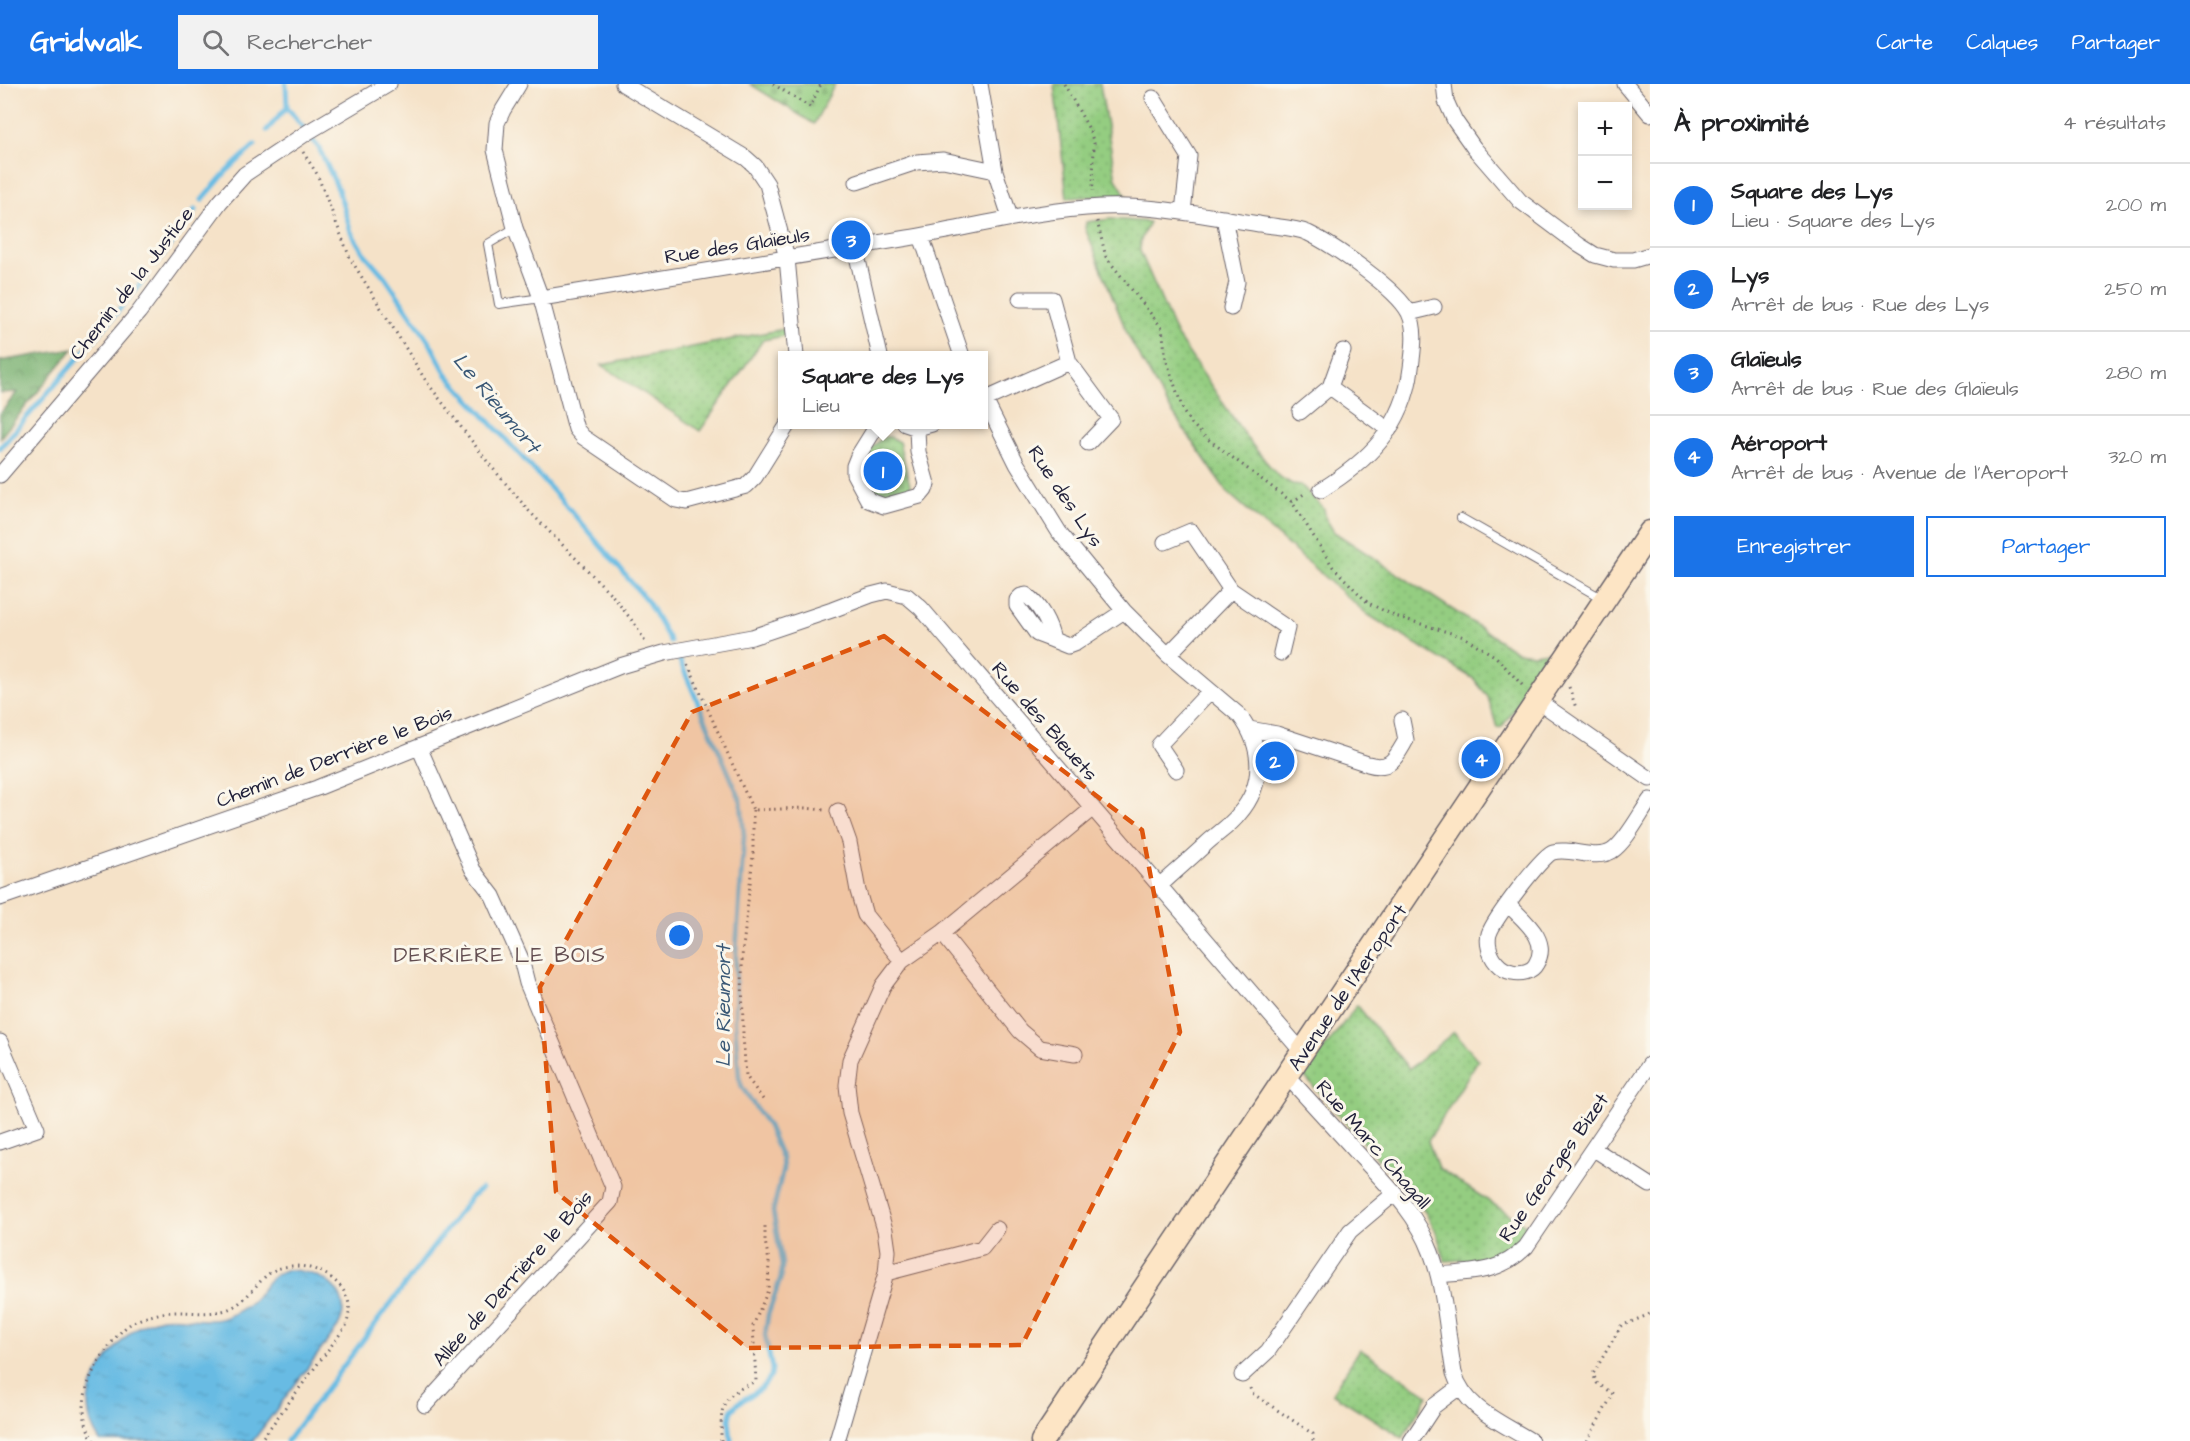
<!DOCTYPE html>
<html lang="fr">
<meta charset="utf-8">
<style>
:root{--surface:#fff;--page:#f2f2f2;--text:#202124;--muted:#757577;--line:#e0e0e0;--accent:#1a73e8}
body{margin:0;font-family:"Architects Daughter",sans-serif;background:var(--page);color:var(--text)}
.controls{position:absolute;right:18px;top:18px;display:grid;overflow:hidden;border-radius:0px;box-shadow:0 3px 9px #0003}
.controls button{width:54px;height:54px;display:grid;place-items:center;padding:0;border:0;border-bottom:2px solid var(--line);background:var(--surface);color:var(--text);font:30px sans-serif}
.you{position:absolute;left:680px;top:852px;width:21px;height:21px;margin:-15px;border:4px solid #fff;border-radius:50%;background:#1a73e8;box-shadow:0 0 0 9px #1a73e833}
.badge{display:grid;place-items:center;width:39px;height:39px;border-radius:50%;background:var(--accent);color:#fff;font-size:20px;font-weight:700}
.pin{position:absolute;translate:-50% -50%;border:3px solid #fff;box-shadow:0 2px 6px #0006}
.popup{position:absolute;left:778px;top:267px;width:210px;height:78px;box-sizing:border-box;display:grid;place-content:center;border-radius:0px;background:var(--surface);filter:drop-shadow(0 2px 4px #0005);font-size:20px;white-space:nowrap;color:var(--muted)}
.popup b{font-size:22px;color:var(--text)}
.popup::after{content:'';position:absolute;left:50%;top:100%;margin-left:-12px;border:12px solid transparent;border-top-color:var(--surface)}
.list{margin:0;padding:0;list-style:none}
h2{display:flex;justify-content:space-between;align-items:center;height:78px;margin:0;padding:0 24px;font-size:26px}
h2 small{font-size:20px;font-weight:400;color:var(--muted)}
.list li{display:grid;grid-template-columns:39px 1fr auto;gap:18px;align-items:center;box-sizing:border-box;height:84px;padding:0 24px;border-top:2px solid var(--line)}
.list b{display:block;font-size:22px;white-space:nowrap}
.list p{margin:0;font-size:20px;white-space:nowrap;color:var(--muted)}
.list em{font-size:20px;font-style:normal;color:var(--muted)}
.actions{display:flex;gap:12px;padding:18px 24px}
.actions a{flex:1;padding:14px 0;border:2px solid var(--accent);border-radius:0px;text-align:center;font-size:21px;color:var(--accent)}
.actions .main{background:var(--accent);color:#fff}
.icon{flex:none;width:33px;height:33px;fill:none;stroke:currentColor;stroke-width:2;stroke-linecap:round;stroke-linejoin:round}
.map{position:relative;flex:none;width:1650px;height:1357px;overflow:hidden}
header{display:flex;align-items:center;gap:36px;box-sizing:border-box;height:84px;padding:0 30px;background:var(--accent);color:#fff}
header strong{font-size:28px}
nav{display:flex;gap:33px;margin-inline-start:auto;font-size:21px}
.search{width:420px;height:54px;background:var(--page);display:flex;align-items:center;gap:15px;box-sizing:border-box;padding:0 21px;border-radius:0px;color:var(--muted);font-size:22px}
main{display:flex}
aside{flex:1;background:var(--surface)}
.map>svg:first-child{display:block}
</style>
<header>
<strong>Gridwalk</strong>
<div class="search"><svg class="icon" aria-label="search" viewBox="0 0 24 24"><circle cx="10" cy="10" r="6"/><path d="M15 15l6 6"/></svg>Rechercher</div>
<nav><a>Carte</a><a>Calques</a><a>Partager</a></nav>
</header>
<main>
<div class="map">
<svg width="1650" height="1357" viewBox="0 0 1650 1357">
<defs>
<pattern id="grass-dots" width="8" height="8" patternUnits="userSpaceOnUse" patternTransform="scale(1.5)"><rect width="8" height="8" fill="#94cd81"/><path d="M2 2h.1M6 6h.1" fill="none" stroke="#7fb070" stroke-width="1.8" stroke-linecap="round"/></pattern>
<pattern id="forest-crowns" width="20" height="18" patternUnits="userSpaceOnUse" patternTransform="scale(1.5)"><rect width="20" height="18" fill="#77b06f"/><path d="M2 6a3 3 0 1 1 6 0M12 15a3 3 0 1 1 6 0" fill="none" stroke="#618f5c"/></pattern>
<pattern id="cemetery-stones" width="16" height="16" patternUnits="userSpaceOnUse" patternTransform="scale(1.5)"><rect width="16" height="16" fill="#94cd81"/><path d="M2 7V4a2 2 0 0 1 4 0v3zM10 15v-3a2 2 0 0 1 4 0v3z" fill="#7fb070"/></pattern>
<pattern id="water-ripples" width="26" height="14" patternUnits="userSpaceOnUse" patternTransform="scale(1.5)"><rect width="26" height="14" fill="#67bbe3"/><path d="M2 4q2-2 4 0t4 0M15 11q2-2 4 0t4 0" fill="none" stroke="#59a0c4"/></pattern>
</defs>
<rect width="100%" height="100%" fill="#fbf7ec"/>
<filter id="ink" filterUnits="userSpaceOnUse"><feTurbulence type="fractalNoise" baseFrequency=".0167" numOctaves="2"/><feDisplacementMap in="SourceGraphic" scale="12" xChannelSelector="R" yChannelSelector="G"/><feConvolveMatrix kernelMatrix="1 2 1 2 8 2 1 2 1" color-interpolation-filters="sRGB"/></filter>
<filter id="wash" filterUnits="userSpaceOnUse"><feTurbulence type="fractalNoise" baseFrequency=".008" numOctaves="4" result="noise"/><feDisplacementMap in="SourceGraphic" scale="24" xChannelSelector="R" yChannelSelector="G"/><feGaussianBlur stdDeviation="1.35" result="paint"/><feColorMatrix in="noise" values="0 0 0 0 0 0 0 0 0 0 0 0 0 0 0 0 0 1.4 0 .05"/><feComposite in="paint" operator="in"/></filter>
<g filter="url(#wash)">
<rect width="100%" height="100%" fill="#f5e2c8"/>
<!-- grass -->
<path fill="url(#grass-dots)" stroke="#5b785e" stroke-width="1.5" d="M1054 0H1100L1116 95 1126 111 1067 114Z
M1111 135 1149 138 1140 158V167L1177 252 1249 357 1278 392 1292 400 1301 401 1324 425 1326 435 1334 448 1517 568 1534 570 1548 568V575L1502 643 1497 644 1488 613 1474 595 1368 531 1227 408 1166 319 1129 254 1085 144 1086 138Z
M784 245 785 252 763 256 700 347 602 281Z
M885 353H890L899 358 911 405C903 417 886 416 873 413L860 390C861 376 872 360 885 353Z
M1357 921 1409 985 1454 948 1478 976 1428 1057 1438 1084 1530 1144 1510 1171 1498 1174 1445 1177 1437 1150 1425 1128 1304 992Z
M1360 1265 1428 1311 1403 1354 1332 1309Z"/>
<!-- forest -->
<path fill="url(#forest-crowns)" stroke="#4c6955" stroke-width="1.5" d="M73 265 0 354V330L17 308 0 309V277Z"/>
<!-- cemetery -->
<path fill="url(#cemetery-stones)" stroke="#5b785e" stroke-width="1.5" d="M750 0H835L814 40Z"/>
<!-- water -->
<path fill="url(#water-ripples)" stroke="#446e8f" stroke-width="1.5" d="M286 1186C318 1185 357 1207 338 1243L253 1357H100C77 1323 90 1295 114 1266 128 1250 135 1241 158 1235 180 1229 205 1242 226 1233 234 1230 247 1222 253 1216 267 1203 266 1193 286 1186Z"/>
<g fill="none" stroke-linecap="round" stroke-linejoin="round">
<!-- stream -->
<path stroke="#67bbe3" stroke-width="5" d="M286 0 287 23 305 46
M267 46 287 23
M309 52 319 64 338 105 351 148 363 168 385 193 430 259 447 291 565 420 648 518 670 557
M202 116 226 88 255 61
M156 180 195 126
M94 256 147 192
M0 364 87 264
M679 575 741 717 744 752 736 867 735 936 739 993 742 1003 768 1042 782 1075 783 1085 773 1127 782 1181 781 1193 768 1231 765 1251 772 1285 771 1292 761 1305 738 1319 731 1327 729 1335 731 1357
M287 1357 471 1113 481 1105"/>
</g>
</g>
<g filter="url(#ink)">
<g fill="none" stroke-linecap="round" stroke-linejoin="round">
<!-- lane casing -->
<g stroke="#6c656c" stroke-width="10">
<path id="lane" d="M515 144 488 160 499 220 541 214
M1461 434 1603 515"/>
</g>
<!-- street casing -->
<g stroke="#6c656c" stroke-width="17">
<path id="street" d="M519 0 503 26 497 39 495 66 515 144 541 214 576 345 583 353 676 416 686 418 746 402 755 393 788 340
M623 0 746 74 755 82 767 100 787 174 796 272
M980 0 995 87 1010 133
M1444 0 1446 17 1455 37 1474 64 1520 117 1579 161 1595 171 1614 176H1633L1650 171
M1625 0 1650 30
M1153 14 1189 72 1183 128
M857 98 917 78 943 76 995 87
M1224 134 1237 198 1231 224
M921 152 962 272
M855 163 880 272
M541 214C664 194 786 174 908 154 973 143 1036 126 1102 123 1154 121 1207 132 1259 140 1274 143 1294 143 1308 149 1333 161 1397 205 1409 229 1417 246 1413 267 1411 284 1404 343 1368 377 1321 406
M1020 215H1052L1069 278 1111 335 1088 359
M1409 229 1434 223
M1330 303 1389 346
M984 314 1017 380 1059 448 1124 527 1168 571 1240 632C1263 663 1265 700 1239 730 1231 741 1218 749 1208 758 1192 773 1176 787 1159 802
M984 316 1069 278
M1300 328 1330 303 1343 267
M878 340 858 372 854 382V390L868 416 884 422 920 412 925 406 927 400 918 368 917 344
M905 340 917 344 932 340
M0 391 139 228 220 118 245 90 308 48 389 0
M1165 458 1191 447 1231 506 1287 544 1281 569
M1053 556 1037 550 1017 522V516L1021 512 1026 511C1040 521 1050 540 1053 556L1068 562 1076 559 1124 527
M1168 571 1231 506
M1538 617 1650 695
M1249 645 1277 650 1368 680C1391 687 1396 673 1406 656L1402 636
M419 663 473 786 493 812 521 875 527 899 613 1103 610 1118 425 1321
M1176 686 1159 661 1210 607
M838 727 849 758 858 807 865 831 902 877
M0 814 317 704 620 582 664 569 752 553 832 526 871 511 887 507 907 512 921 524 1303 969
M1508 820C1524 837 1551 856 1536 880 1532 888 1521 890 1512 888 1500 886 1491 875 1489 863 1488 859 1488 854 1489 850 1493 837 1542 771 1553 768 1571 763 1595 777 1612 767 1626 758 1640 730 1650 716
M942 849 1020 947 1040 964 1075 970
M0 958 37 1045 0 1058
M1287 992C1312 1019 1336 1046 1361 1073 1388 1102 1417 1130 1431 1168 1445 1205 1447 1249 1454 1289 1465 1325 1501 1338 1531 1357
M1594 1065 1650 1101
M886 1189 982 1164 997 1145
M1438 1191C1473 1188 1500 1189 1526 1163L1650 980
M1242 1291 1268 1267 1350 1147 1395 1109
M837 1357 886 1189 888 1167 885 1146 850 1029 847 1001 850 976 883 902 902 877 942 849 1093 724
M1411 1357 1434 1322 1458 1304"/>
</g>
<!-- secondary casing -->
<g stroke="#6c656c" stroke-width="25">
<path id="secondary" d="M1042 1357 1650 448"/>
</g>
<!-- path -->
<path stroke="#6c656c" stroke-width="3" stroke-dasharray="1.5 4.5" stroke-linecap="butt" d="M773 0 810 23 821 0
M1064 0 1089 45 1094 59 1093 107
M303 68 317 90 350 174 426 297 490 381 529 427 612 511 637 543 645 558
M1097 137 1106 173 1162 244 1166 275 1184 329 1192 340 1205 353 1292 418 1333 483 1368 519 1395 532 1464 553 1496 573 1523 602
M1292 418 1307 408
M688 581 753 726 805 724 824 726
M1569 603 1576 624
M753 726V772L742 873 743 952 746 992 765 1018
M1250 1304 1252 1309 1313 1350V1357
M94 1357C74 1326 87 1292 107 1265 113 1257 121 1246 129 1241 135 1236 146 1233 154 1231 177 1224 200 1232 222 1227 247 1222 256 1195 275 1186 301 1174 343 1190 349 1220 350 1228 348 1235 346 1242L260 1357
M721 1357C721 1319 720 1313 756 1297L753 1242 768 1206 769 1177 765 1157V1139
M1587 1357 1613 1310 1597 1299 1593 1290 1621 1242 1650 1230"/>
<!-- lane -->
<use href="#lane" stroke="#fff" stroke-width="8"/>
<!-- street -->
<use href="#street" stroke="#fff" stroke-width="15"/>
<!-- secondary -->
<use href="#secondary" stroke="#fde5c5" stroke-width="22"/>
</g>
</g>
<!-- marked area -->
<path fill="#de560e" fill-opacity="0.2" stroke="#de560e" stroke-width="4.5" stroke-dasharray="12 8" stroke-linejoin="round" d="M884 552 1142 746 1180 948 1022 1261 747 1264 556 1108 540 903 692 628Z"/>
<g text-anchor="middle" stroke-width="6" stroke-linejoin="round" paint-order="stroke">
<!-- street labels -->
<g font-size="20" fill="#22223b" stroke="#fbf7ec">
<text transform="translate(737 161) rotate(-9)" y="7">Rue des Glaïeuls</text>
<text transform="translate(131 199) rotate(-52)" y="7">Chemin de la Justice</text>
<text transform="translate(1066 412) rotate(56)" y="7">Rue des Lys</text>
<text transform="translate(1045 637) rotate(49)" y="7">Rue des Bleuets</text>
<text transform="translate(334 672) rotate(-21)" y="7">Chemin de Derrière le Bois</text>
<text transform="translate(1347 903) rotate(-56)" y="7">Avenue de l'Aeroport</text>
<text transform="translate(1374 1060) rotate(49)" y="7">Rue Marc Chagall</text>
<text transform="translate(1553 1083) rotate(-55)" y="7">Rue Georges Bizet</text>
<text transform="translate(512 1194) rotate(-48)" y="7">Allée de Derrière le Bois</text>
</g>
<!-- water labels -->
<g font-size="21" font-style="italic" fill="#3a5876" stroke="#fbf7ec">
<text transform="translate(497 319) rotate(50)" y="7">Le Rieumort</text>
<text transform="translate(723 922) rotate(-90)" y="7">Le Rieumort</text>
</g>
<!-- neighbourhood labels -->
<g font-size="21" letter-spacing="1.5" fill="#634e51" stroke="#fbf7ec">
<text x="500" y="878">DERRIÈRE LE BOIS</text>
</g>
</g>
</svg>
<div class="controls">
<button>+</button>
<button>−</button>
</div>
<div class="you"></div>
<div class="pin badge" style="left:883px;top:387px">1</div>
<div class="popup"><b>Square des Lys</b>Lieu</div>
<div class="pin badge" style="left:1275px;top:677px">2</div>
<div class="pin badge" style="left:851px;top:156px">3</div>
<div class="pin badge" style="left:1481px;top:675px">4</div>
</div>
<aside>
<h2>À proximité<small>4 résultats</small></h2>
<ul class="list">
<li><span class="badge">1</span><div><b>Square des Lys</b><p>Lieu · Square des Lys</p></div><em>200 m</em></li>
<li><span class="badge">2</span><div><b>Lys</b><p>Arrêt de bus · Rue des Lys</p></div><em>250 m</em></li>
<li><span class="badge">3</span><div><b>Glaïeuls</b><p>Arrêt de bus · Rue des Glaïeuls</p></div><em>280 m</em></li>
<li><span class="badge">4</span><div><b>Aéroport</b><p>Arrêt de bus · Avenue de l'Aeroport</p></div><em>320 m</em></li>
</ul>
<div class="actions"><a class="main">Enregistrer</a><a>Partager</a></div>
</aside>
</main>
